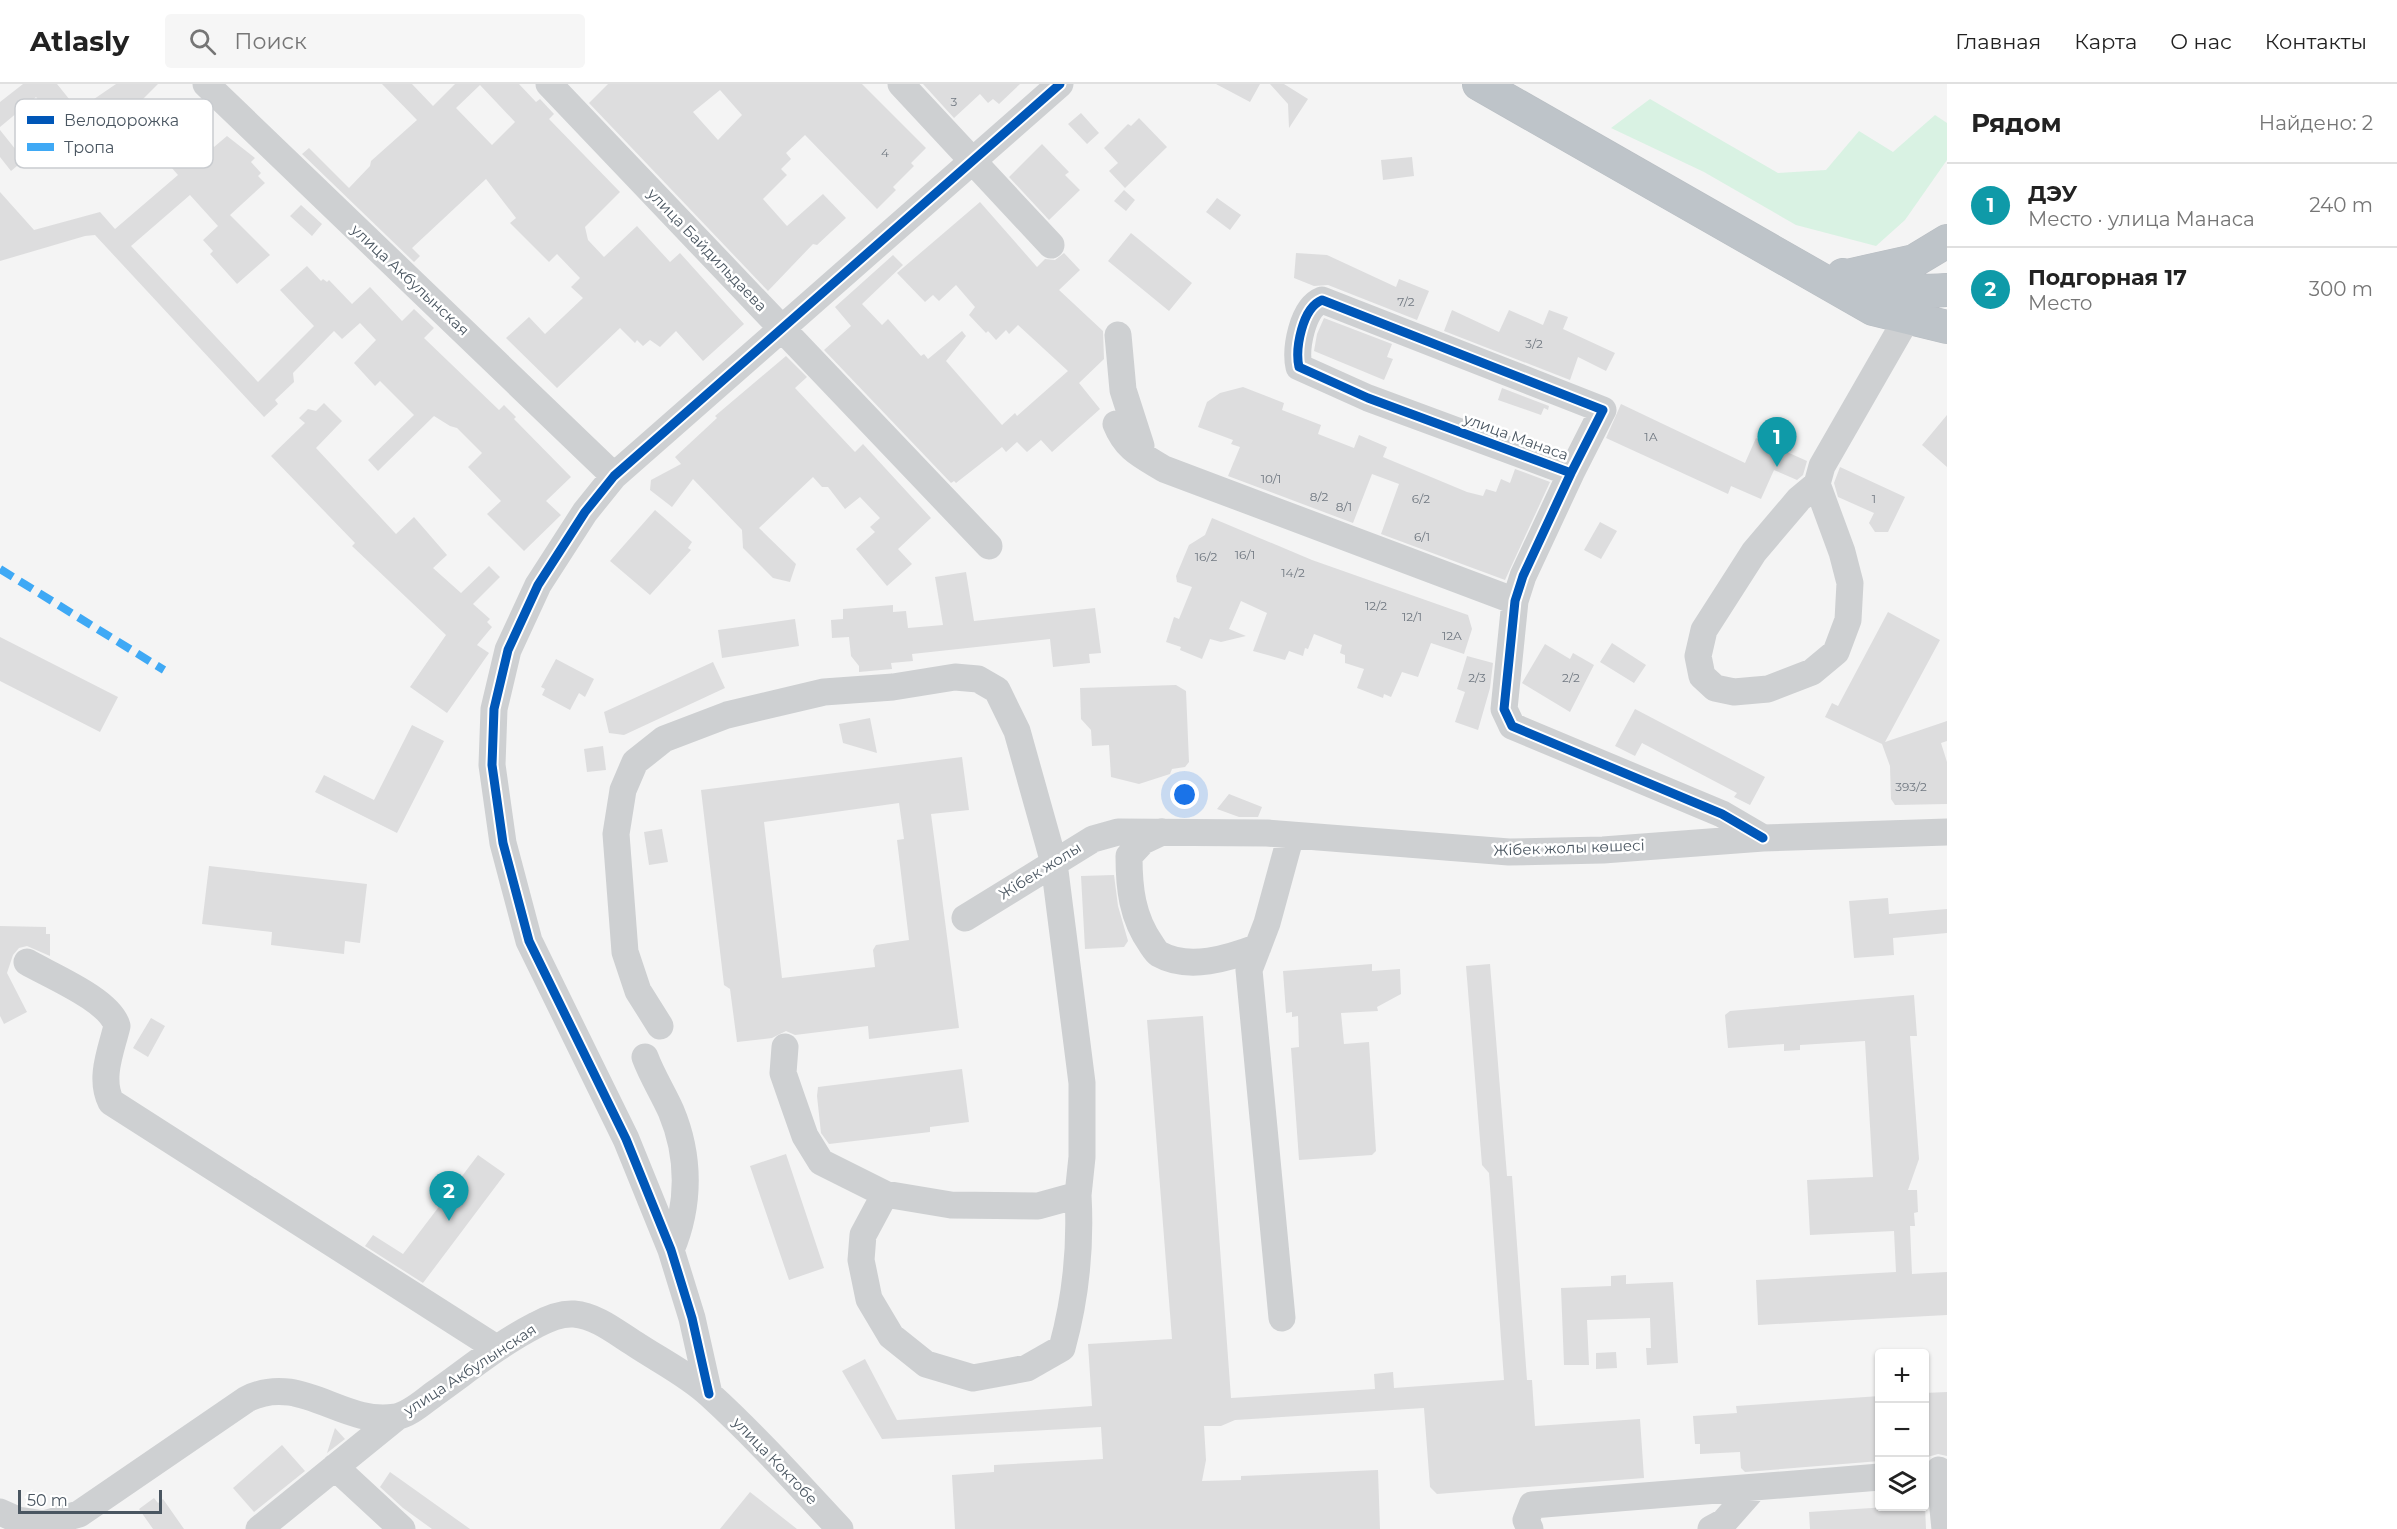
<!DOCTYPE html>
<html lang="ru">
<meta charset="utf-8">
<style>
:root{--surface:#fff;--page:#f6f6f6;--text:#222;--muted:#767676;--line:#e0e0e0;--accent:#868d94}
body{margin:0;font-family:Montserrat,sans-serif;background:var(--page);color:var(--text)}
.controls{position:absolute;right:18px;bottom:18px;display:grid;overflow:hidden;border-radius:6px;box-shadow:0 2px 4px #0004}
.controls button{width:54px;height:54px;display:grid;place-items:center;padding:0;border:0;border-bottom:2px solid var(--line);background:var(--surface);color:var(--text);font:30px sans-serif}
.scale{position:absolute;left:18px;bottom:15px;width:144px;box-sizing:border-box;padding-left:6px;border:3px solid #4a5661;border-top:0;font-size:16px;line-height:21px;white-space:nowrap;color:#4a5661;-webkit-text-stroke:4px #fff;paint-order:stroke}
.you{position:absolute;left:1185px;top:711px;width:21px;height:21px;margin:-15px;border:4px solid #fff;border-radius:50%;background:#1a73e8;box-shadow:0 0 0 9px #1a73e833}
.badge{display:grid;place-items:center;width:39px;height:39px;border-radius:50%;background:var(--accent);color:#fff;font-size:20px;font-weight:700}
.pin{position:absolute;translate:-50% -50px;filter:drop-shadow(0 2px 3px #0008)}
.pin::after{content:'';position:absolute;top:32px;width:21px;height:18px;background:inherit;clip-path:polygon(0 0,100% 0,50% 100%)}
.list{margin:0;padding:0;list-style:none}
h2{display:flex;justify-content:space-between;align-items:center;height:78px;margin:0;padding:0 24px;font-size:26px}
h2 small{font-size:20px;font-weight:400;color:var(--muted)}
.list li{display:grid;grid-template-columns:39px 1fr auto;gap:18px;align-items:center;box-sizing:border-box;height:84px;padding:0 24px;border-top:2px solid var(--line)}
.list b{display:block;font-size:22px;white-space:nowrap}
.list p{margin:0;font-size:20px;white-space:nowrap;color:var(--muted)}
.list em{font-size:20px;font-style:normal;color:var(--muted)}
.icon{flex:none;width:33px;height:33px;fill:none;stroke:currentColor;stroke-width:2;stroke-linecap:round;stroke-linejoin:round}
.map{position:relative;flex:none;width:1947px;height:1445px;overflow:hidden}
header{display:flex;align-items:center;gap:36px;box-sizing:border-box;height:84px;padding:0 30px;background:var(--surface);border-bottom:2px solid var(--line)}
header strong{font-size:28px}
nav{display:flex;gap:33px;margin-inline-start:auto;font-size:21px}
.search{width:420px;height:54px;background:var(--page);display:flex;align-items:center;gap:15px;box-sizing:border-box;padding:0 21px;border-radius:6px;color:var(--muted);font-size:22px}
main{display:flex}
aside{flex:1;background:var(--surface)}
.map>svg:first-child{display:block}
</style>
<header>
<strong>Atlasly</strong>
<div class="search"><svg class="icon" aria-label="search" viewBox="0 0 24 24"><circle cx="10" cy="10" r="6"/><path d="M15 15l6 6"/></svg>Поиск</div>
<nav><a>Главная</a><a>Карта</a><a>О нас</a><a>Контакты</a></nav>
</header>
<main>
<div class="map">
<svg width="1947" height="1445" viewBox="0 0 1947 1445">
<rect width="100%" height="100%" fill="#f4f4f4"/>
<!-- green -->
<path fill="#d9f2e3" d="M1650 15 1778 89 1826 86 1859 47 1893 68 1935 31 1947 39V76L1905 136 1876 162 1796 141 1704 88 1611 44Z"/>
<!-- building -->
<path fill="#ddddde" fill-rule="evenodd" d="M23 0H57L78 26 116 0H158L136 22 131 23 114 20 85 42 76 30 66 38 61 31 55 36 36 13 0 43V18Z
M382 0H412L433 22 455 0H519L536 18 540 15 554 30 549 35 620 108 585 143 588 156 604 173 637 142 670 178 680 169 744 240 703 277 676 247 660 263 650 256 643 262 637 256 635 259 620 244 557 304 506 254 529 233 545 250 583 214 571 203 580 194 557 170 549 178 510 139 516 134 486 95 412 164 420 172 414 178 302 70 309 64 349 104 370 82 371 77 417 36ZM480 1 515 38 492 61 456 24Z
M608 0H862L926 64 911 79 914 82 893 103 896 106 877 125 805 51 786 69 791 75 781 85 787 91 763 115 787 142 823 110 846 134 817 161 813 160 768 207 589 19ZM720 6 742 31 718 56 693 28Z
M923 0H1020L999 20 993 15 988 19 980 10 954 34Z
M1216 0H1260L1250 18Z
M1270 0H1284L1308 15 1289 44 1288 20Z
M1081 29 1099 49 1087 60 1068 40Z
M1139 34 1167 63 1125 104 1109 87 1118 79 1104 64 1128 40 1131 42Z
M171 41 178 49 187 46 198 70 210 58 214 63 227 52 255 74 251 78 261 89 258 92 265 99 230 131 270 171 237 200 210 170 213 167 203 156 218 142 190 111 131 162 258 298 314 242 280 206 307 182 321 197 323 195 327 198 329 196 352 220 370 203 402 237 414 225 434 244 424 254 499 326 504 321 516 333 514 335 571 393 546 417 561 431 524 467 487 430 501 417 468 383 482 369 457 344 450 342 434 332 378 387 368 376 414 331 380 297 375 302 354 279 376 256 360 239 342 255 334 247 293 289 294 298 275 316 278 320 264 333 95 151 85 152 0 177V108L34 146 100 128 115 145 178 91 150 59Z
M0 46 24 76 11 87 0 73Z
M1042 60 1069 88 1065 91 1080 106 1049 136 1009 93Z
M1412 73 1414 92 1383 96 1381 76Z
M1124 106 1135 116 1126 127 1114 117Z
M1217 114 1241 131 1230 146 1206 128Z
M980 118 1037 183 1045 175 1055 176 1064 169 1080 186 1059 206 1103 247 1104 275 1079 299 1100 325 1052 368 1041 356 1027 368 1017 358 1006 368 1002 363 956 399 954 397 951 399 824 266 851 242 835 223 893 171 903 181 862 220 882 241 888 235 921 272 924 270 928 275 962 247 966 252 946 277 1002 341 1015 329 1017 332 1068 287 1018 241 1009 250 1006 246 996 256 988 247 986 249 969 231 975 223 956 201 939 217 933 211 925 218 897 189Z
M301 121 322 140 312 152 290 132Z
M1131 149 1192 199 1169 227 1108 177Z
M1296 169 1327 171 1396 203 1399 195 1429 207 1417 236 1328 201 1314 202 1294 194Z
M1452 226 1499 248 1509 226 1543 241 1549 226 1568 233 1563 245 1615 269 1606 287 1578 273 1570 296 1444 247Z
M1324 234 1392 260 1387 273 1393 275 1384 296 1314 267 1317 250Z
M786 272 807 293 795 304 855 368 863 360 931 434 898 465 912 480 887 502 856 465 875 448 870 443 880 434 860 413 845 425 828 403H822L813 393 759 444 796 480 790 498 773 494 743 464 742 446 693 395 672 423 650 406 651 396 681 380 675 373 717 334 715 332Z
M1243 303 1284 319 1282 326 1321 341 1318 350 1354 364 1359 351 1387 363 1383 373 1467 408 1483 412 1486 405 1496 408 1501 395 1510 399 1515 385 1550 398 1505 496 1381 450 1399 400 1372 390 1353 439 1228 392 1240 363 1231 360 1233 356 1198 343 1207 318 1220 309Z
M1502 304 1549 322 1548 326 1544 324 1541 331 1498 316Z
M324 319 342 337 316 364 396 450 414 433 447 471 433 484 461 509 489 482 500 493 473 520 490 535 487 538 492 543 477 561 489 569 447 629 410 603 446 551 352 462 355 459 271 372 305 339 299 334 308 325 316 327Z
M1621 320 1745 379 1756 354 1807 377 1803 391 1797 396 1774 386 1761 415 1731 402 1728 410 1606 354Z
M1947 331V383L1922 361Z
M1840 383 1905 413 1888 448H1875L1869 439 1874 429 1838 413 1834 399Z
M655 426 692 458 688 464 691 466 650 511 610 477Z
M1212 434 1312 476 1468 531 1472 545 1464 570 1431 559 1418 593 1402 588 1391 613 1384 610 1383 614 1357 604 1364 585 1345 579V571L1340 569 1342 561 1314 550 1308 565 1305 564 1303 572 1289 567 1285 576 1253 567 1267 529 1241 517 1229 545 1246 552 1221 558 1210 555 1202 575 1180 566 1181 563 1166 558 1174 533 1179 535 1192 503 1177 498 1176 492 1189 461 1205 451Z
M1600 438 1617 447 1601 475 1584 466Z
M966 488 974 537 1095 524 1101 569 1089 570 1090 579 1053 583 1050 555 912 570 913 577 891 579 892 585 859 588V582L851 572 849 553 832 554 831 536 843 535V525L893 521V528L906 527 908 544 943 541 935 493Z
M1888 528 1940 556 1885 658 1947 637V657L1941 659 1947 678V720L1895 721 1891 715 1890 682 1882 660 1825 633 1832 619 1838 622Z
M795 535 799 562 722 574 718 546Z
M0 553 118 613 100 648 0 597Z
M1612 559 1646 581 1634 599 1600 578Z
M1545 560 1570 575 1573 569 1594 581 1570 628 1522 599Z
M1467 572 1493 579 1490 604 1478 646 1455 638 1465 608 1457 605Z
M556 575 594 595 585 613 579 609 570 626 542 611 545 605 541 603Z
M713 578 725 604 624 651 609 649 604 628Z
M1176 601 1186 607 1189 678 1185 683 1172 685 1170 690 1139 700 1111 693 1109 661 1092 662 1091 646 1081 635 1080 604Z
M1635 625 1765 693 1750 721 1734 713 1737 709 1642 659 1635 672 1615 662Z
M870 634 877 669 843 659 839 640Z
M412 641 444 657 397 749 315 708 324 691 374 716Z
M603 662 606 686 587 688 584 665Z
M962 673 969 726 931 730 959 944 869 955 868 942 795 951 786 947 772 954 737 958 730 905 724 901 701 706ZM899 719 904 755 897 756 909 856 876 861 873 866 875 883 782 894 764 738Z
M1229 710 1262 723 1258 733H1239L1217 725Z
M662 745 668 778 649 781 644 748Z
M209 782 367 800 360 859 345 857 344 870 271 861 272 848 202 840Z
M1114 791 1118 822 1128 857 1124 863 1085 865 1081 792Z
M1888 814 1889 830 1947 825V849L1893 854 1894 871 1854 874 1849 817Z
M0 842 46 843V850H50V872L27 862 19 864 13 871 7 889 27 928 4 940 0 932Z
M1372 880V887L1400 885 1401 910 1377 923 1378 927 1341 929 1344 960 1369 958 1376 1067 1372 1071 1299 1076 1291 964 1299 963 1298 932 1292 933V928L1286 929 1283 887Z
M1490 880 1507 1092H1512L1527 1296H1532L1535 1342 1640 1335 1644 1394 1437 1410 1430 1403 1424 1324 1235 1336 1221 1342H1204L1206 1376 1202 1397 1241 1396V1392L1378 1386 1380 1445H955L952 1391 994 1388V1381L1103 1375 1101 1343 882 1355 842 1287 865 1275 897 1336 1092 1322 1088 1260 1172 1255 1147 936 1203 932 1231 1314 1375 1305 1374 1290 1393 1288 1394 1304 1504 1296 1489 1089 1482 1081 1466 882Z
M1914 911 1917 952H1910L1919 1075 1908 1106H1917L1918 1128 1914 1129 1915 1142H1910L1912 1190 1947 1188V1231L1758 1241 1756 1196 1896 1188 1894 1147 1810 1151 1807 1096 1873 1093 1865 957 1800 961V966L1784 967V960L1728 964 1725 931 1730 927Z
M151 934 165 942 148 973 133 964Z
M962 985 969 1038 930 1043V1048L829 1060 821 1049 817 1012 818 1003Z
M786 1070 824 1184 789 1196 750 1082Z
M478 1071 505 1090 423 1199 365 1162 373 1151 403 1170Z
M1626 1191V1200L1673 1198 1678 1279 1647 1281 1646 1264H1651L1650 1234 1587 1236 1589 1281H1564L1561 1204 1611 1202V1192Z
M1616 1268 1617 1284 1596 1285V1269Z
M1947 1308V1372L1938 1370 1924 1374V1309Z
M1880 1312V1377L1745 1388 1741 1384 1740 1368 1700 1370V1360H1695L1693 1332 1737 1329 1736 1322Z
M335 1344 345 1355 327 1369Z
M282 1361 305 1387 254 1428 233 1404Z
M390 1388 470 1445H432L403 1424 380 1403Z
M750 1408 797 1445H720Z
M154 1414 158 1419 163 1415 184 1445H153L139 1425Z
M1903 1422H1925L1926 1445H1810L1809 1428Z"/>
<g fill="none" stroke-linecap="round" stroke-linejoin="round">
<!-- highway casing -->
<g stroke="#b9bec3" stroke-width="34">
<path id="highway" d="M1479 0 1873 225 1947 243
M1843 191C1879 202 1910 209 1947 206
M1847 192 1914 177 1947 157"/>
</g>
<!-- minor -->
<path stroke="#ced0d2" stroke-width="27" d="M206 0 614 392
M549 0 989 462
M901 0 1051 161
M1118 251 1123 306 1141 362
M1116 340C1126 365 1141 371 1164 385L1515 517
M1571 389 1368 314 1299 283C1295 265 1302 224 1322 216L1603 326 1571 389 1523 492 1515 517 1504 625 1512 642 1722 730 1763 754
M1817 400 1799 415 1754 468 1704 546 1698 572 1702 592 1715 604 1734 608 1768 605 1812 588 1836 568 1848 536 1850 499 1842 468 1817 400 1822 382 1903 241
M1162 748 1143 757 1129 772C1129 804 1132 833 1151 860 1153 863 1156 868 1159 870 1189 887 1229 874 1258 863
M965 834 1093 755 1118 748 1267 749 1509 768 1603 766 1763 754 1947 748
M27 878C51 892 110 916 117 942 111 967 99 994 111 1018L496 1264
M660 942 638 907 625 868 616 750 623 706 635 678 664 655 727 631 824 608 893 603 955 593 978 595 997 606 1017 647 1054 779 1082 999V1073L1078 1111 1038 1122 951 1121 885 1110 821 1078 805 1052 792 1015 783 989 785 963
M645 973C652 992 663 1009 671 1027 690 1072 690 1121 671 1166
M885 1110 863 1151 861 1176 869 1215 891 1252 926 1280 973 1294 1027 1284 1062 1264C1076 1213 1081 1164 1078 1111
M1282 1234 1249 886 1267 839 1291 751
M709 1310 692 1234 671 1166 626 1055 529 857 503 759 492 681 494 625 508 566 538 501 585 428 614 392 1060 0
M335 1383 402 1445
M1939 1386 1945 1445
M0 1428 18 1436 44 1440 79 1430 247 1315C301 1288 342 1342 395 1333 409 1331 423 1318 434 1310 468 1286 499 1260 536 1241 547 1235 561 1229 574 1230 597 1232 617 1249 635 1260 659 1276 689 1291 710 1311 756 1353 798 1400 840 1445
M259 1445 397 1333
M1530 1445 1526 1436 1532 1421 1880 1393
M1711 1445 1724 1438 1754 1404"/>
<!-- highway -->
<use href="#highway" stroke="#bec4c9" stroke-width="33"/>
<!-- quiet -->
<path stroke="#3fa9f5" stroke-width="8" stroke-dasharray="15 8" stroke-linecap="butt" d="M0 485 164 586"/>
<!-- cycleway casing -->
<g stroke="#fff" stroke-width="13">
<path id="cycleway" d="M1571 389 1368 314 1299 283C1295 265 1302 224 1322 216L1603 326 1571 389 1523 492 1515 517 1504 625 1512 642 1722 730 1763 754
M709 1310 692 1234 671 1166 626 1055 529 857 503 759 492 681 494 625 508 566 538 501 585 428 614 392 1060 0"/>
</g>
<!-- cycleway -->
<use href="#cycleway" stroke="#0057b8" stroke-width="9"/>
</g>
<g text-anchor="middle" stroke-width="5" stroke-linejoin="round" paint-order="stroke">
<!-- number labels -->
<g font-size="12" fill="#707881">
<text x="954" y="22">3</text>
<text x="885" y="73">4</text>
<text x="1406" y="222">7/2</text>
<text x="1534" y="264">3/2</text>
<text x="1651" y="357">1А</text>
<text x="1271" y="399">10/1</text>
<text x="1319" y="417">8/2</text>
<text x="1421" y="419">6/2</text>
<text x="1874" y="419">1</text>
<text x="1344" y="427">8/1</text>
<text x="1422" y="457">6/1</text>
<text x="1245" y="475">16/1</text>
<text x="1206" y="477">16/2</text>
<text x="1293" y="493">14/2</text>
<text x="1376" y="526">12/2</text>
<text x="1412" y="537">12/1</text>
<text x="1452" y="556">12А</text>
<text x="1477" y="598">2/3</text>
<text x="1571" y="598">2/2</text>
<text x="1911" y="707">393/2</text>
</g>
<!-- street labels -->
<g font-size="15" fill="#4a5661" stroke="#fff">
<text transform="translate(707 166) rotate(46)" y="5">улица Байдильдаева</text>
<text transform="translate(410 196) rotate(43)" y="5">улица Акбулынская</text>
<text transform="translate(1516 353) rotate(20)" y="5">улица Манаса</text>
<text transform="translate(1569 764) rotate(-2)" y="5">Жібек жолы көшесі</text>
<text transform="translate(1040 787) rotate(-32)" y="5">Жібек жолы</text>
<text transform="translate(470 1286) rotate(-33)" y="5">улица Акбулынская</text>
<text transform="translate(775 1377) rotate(46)" y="5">улица Коктобе</text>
</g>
</g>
<!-- legend -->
<rect x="15" y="15" width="198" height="69" rx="9" fill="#fff" stroke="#c9ccd0" stroke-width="1.5"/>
<rect x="27" y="32" width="27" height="8" fill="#0057b8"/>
<rect x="27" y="59" width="27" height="8" fill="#3fa9f5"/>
<g font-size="16" fill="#4a5661">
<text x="64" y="42">Велодорожка</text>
<text x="64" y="69">Тропа</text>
</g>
</svg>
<div class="controls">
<button>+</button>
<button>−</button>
<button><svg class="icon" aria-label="layers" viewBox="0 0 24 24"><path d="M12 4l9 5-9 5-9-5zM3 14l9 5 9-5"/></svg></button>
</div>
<div class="scale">50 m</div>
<div class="you"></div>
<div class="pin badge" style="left:1777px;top:383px;background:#0f9aa8">1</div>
<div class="pin badge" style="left:449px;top:1137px;background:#0f9aa8">2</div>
</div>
<aside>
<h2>Рядом<small>Найдено: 2</small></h2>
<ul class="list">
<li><span class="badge" style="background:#0f9aa8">1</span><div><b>ДЭУ</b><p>Место · улица Манаса</p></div><em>240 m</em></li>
<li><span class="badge" style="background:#0f9aa8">2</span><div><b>Подгорная 17</b><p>Место</p></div><em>300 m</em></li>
</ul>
</aside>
</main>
